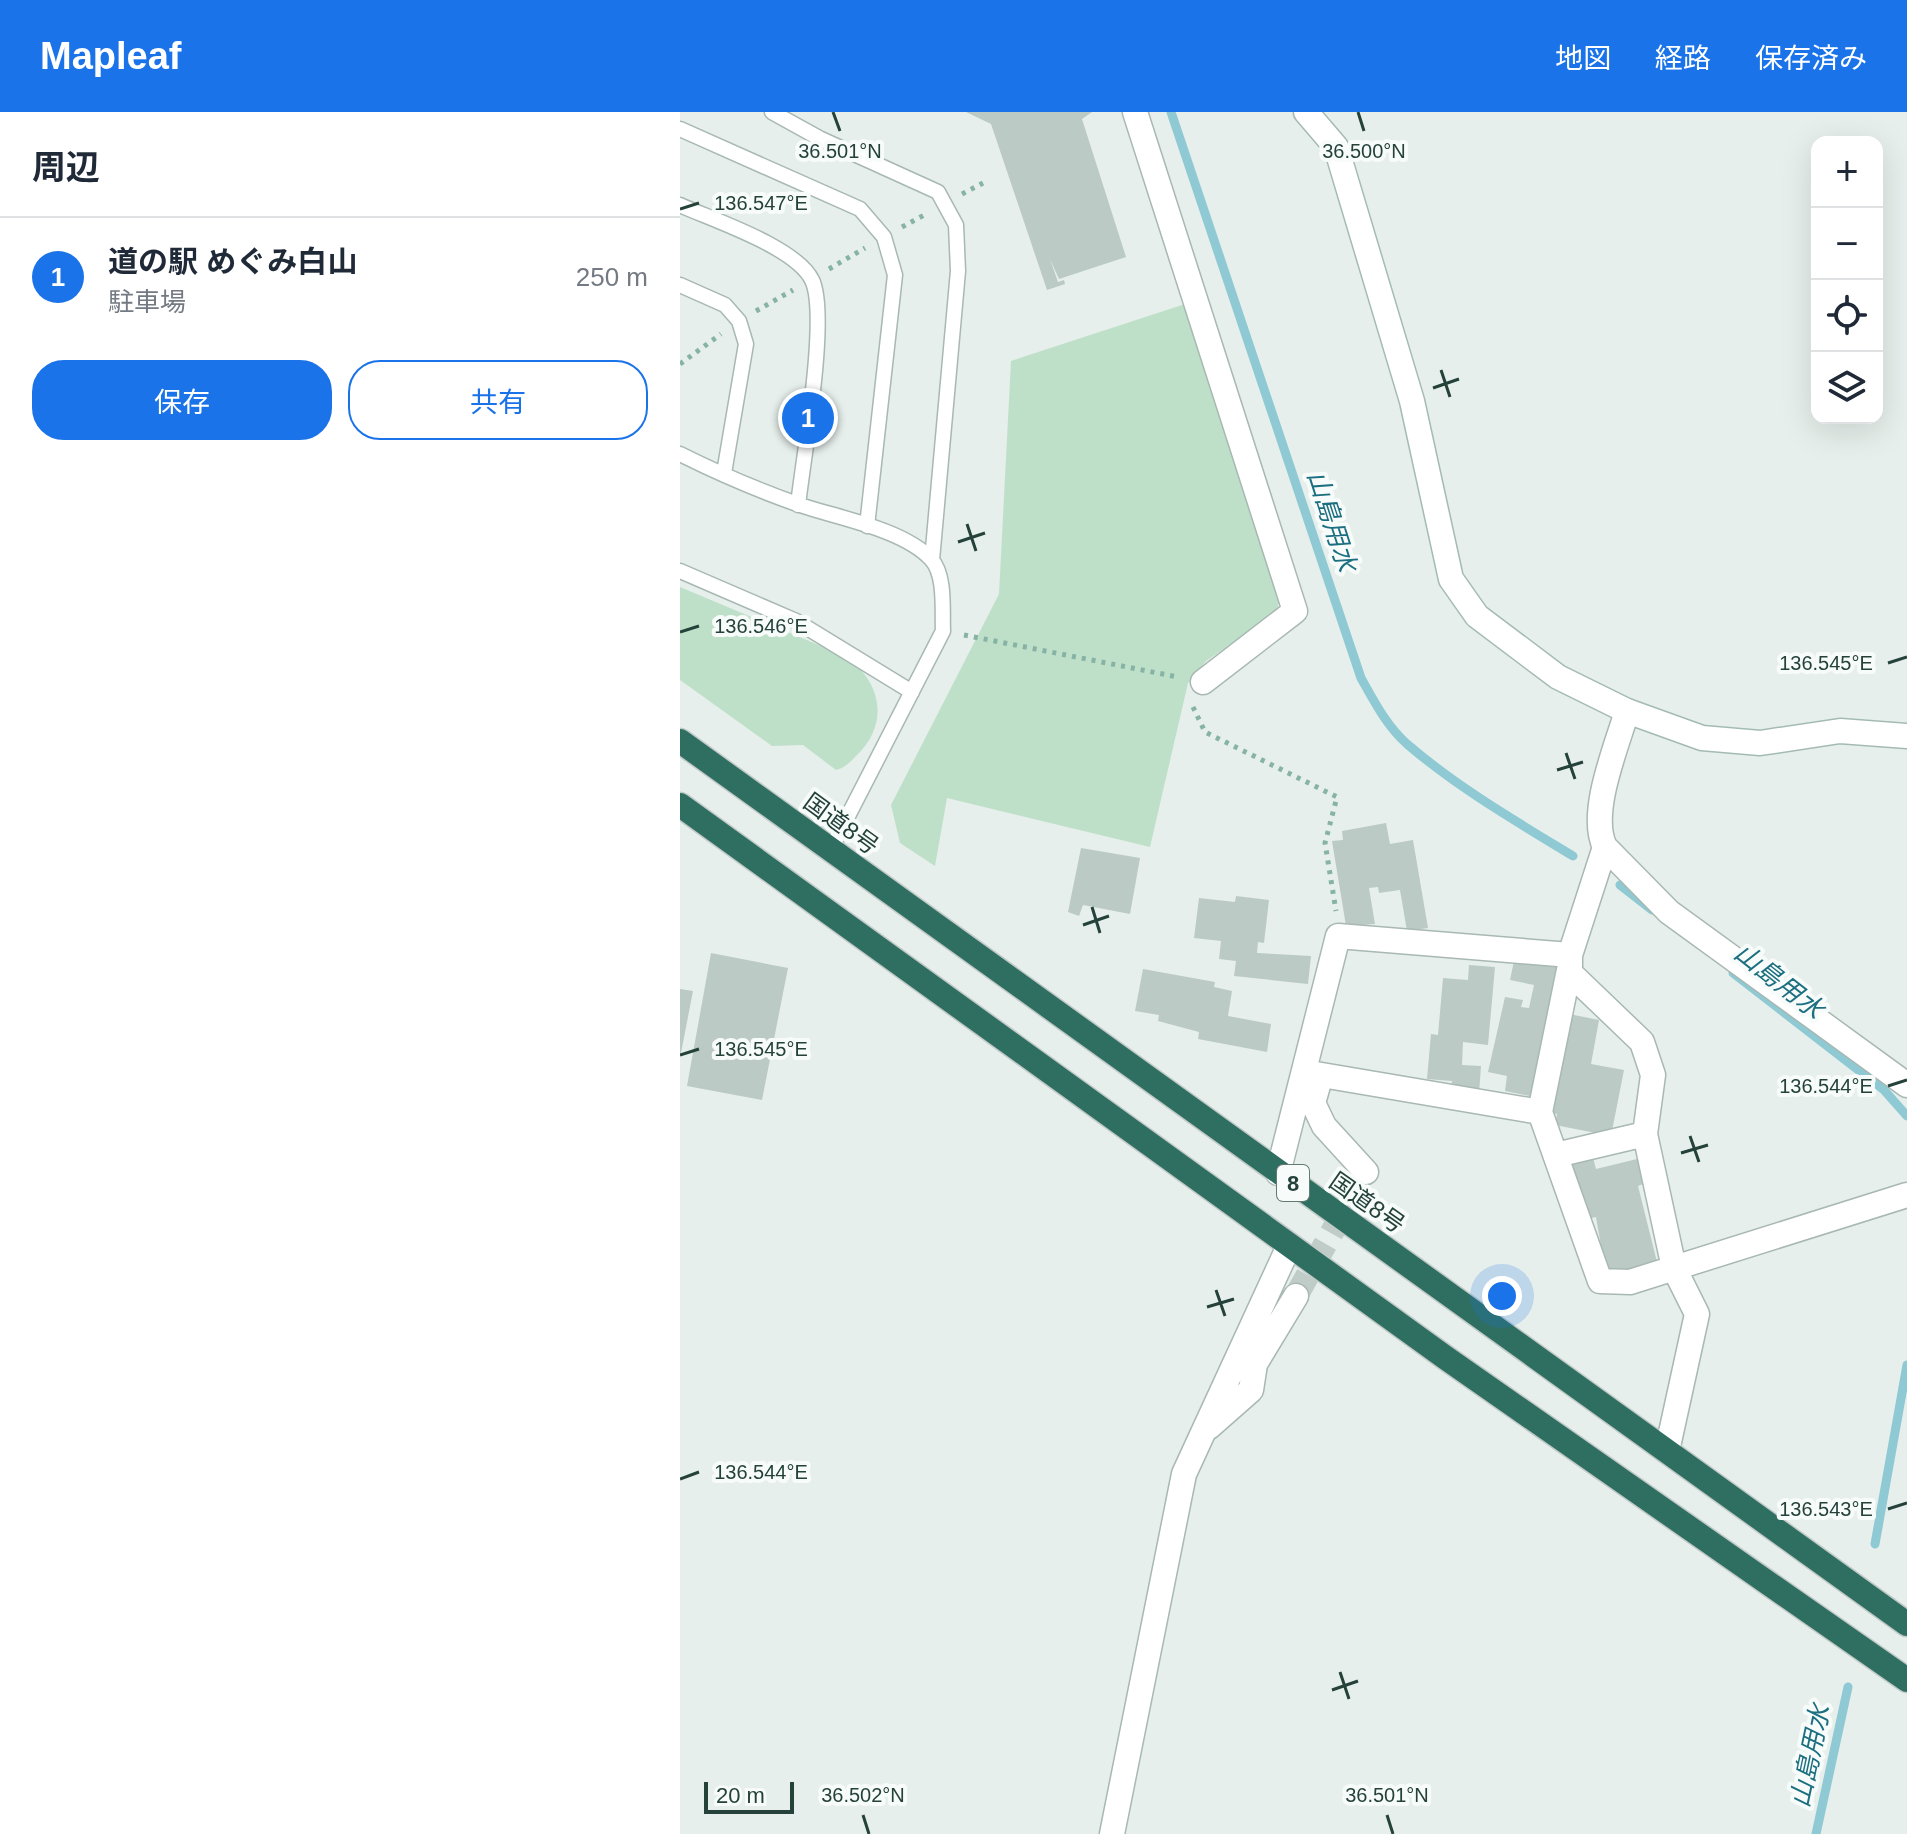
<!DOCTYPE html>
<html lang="ja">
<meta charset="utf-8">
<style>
:root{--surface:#fff;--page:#f6f6f7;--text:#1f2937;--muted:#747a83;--line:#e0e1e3;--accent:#1a73e8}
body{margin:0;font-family:Helvetica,"Noto Sans JP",sans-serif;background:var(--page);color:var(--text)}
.controls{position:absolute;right:24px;top:24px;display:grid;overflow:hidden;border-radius:16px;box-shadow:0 8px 32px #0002}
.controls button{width:72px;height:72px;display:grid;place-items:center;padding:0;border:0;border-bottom:2px solid var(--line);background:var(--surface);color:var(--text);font:40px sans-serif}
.scale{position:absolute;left:24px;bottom:20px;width:90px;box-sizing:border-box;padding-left:8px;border:4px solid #24423a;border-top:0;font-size:22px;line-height:28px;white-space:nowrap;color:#24423a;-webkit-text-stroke:6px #f7fbf9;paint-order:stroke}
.you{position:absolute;left:822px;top:1184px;width:28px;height:28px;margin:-20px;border:6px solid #fff;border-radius:50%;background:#1a73e8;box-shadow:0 0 0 12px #1a73e833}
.badge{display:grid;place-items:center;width:52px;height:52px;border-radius:50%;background:var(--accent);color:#fff;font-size:26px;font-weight:700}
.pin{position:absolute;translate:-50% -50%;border:4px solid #fff;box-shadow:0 2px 8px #0006}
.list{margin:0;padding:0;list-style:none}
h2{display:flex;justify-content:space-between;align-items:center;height:104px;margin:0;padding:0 32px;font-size:34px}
h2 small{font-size:26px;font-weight:400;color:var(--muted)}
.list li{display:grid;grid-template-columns:52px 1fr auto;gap:24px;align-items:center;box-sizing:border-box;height:120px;padding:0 32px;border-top:2px solid var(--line)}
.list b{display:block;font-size:30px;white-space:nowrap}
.list p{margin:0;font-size:26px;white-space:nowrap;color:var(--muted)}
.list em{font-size:26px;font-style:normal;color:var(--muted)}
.actions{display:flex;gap:16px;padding:24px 32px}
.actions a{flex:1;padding:18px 0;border:2px solid var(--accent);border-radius:32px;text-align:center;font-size:28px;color:var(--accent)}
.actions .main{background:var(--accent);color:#fff}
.icon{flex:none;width:44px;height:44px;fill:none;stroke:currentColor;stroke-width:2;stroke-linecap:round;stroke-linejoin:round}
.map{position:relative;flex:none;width:1227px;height:1722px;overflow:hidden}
header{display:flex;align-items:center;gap:48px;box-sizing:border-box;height:112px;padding:0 40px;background:var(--accent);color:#fff}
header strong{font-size:38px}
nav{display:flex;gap:44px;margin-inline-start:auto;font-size:28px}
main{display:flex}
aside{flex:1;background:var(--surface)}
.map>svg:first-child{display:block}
</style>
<header>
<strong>Mapleaf</strong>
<nav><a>地図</a><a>経路</a><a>保存済み</a></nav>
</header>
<main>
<aside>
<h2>周辺<small></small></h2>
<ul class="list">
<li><span class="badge">1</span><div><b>道の駅 めぐみ白山</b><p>駐車場</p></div><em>250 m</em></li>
</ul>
<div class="actions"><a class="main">保存</a><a>共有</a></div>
</aside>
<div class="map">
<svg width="1227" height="1722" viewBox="0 0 1227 1722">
<rect width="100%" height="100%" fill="#e6efeb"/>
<!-- green -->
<path fill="#bfe0c8" d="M505 192 601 483 596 501 526 549 508 571 470 735 267 686 255 754 220 731 211 693 319 482 331 249Z
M0 475 165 544C202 570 210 612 176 644 170 650 165 656 156 658L123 633 92 634 0 568Z"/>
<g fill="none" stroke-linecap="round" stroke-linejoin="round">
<!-- stream -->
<path stroke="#8ec9d4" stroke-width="9" d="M491 0 681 566C694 589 706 613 727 632 777 675 837 710 893 744
M940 773 972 798
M1053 861 1204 978 1227 1004
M1195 1432 1227 1253
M1136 1722 1168 1575"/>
</g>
<!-- building -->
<path fill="#bbcac4" d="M286 0H412L402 7 446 145 379 167 370 147 378 170 384 168 385 172 367 178 311 12Z
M706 711 710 732 733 728 748 816 727 819 720 778 699 781 698 775 689 776 695 812 666 814 652 729 663 728 662 719Z
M401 736 460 746 450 802 403 793 399 804 388 800Z
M556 784 589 788 584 831 578 830 577 841 631 844 628 872 554 864 556 849 539 847 541 829 514 826 519 786 555 790Z
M31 841 108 856 82 988 7 974Z
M835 844 879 853 850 984 825 979 827 964 808 960 825 885 843 888 841 895 849 896 854 873 830 868Z
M789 853 815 855 808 933 783 930 782 953 801 954 799 982 771 979 772 969 747 967 751 922 758 923 763 866 788 868Z
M463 857 535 870 534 875 552 879 548 904 591 912 587 940 518 927 519 920 478 909 479 903 455 899Z
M0 877 13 879 1 941H0Z
M884 901 919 908 911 952 944 958 931 1024 875 1013 877 1002 870 1001Z
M912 1042 916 1057 957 1047 963 1072 958 1074 977 1150 926 1163 916 1105 907 1107 888 1048Z"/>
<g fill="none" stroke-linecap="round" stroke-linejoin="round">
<!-- street-tunnel -->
<path stroke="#bfccc8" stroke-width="24" stroke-dasharray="24 12" stroke-linecap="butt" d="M616 1184 686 1060"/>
<!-- lane casing -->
<g stroke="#a8b8b2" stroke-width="17">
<path id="lane" d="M92 0 139 26 258 80 276 113 278 159 252 448
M0 17 180 97 204 125 215 163 187 414
M0 93C33 108 116 135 132 168 149 203 123 347 118 393
M0 173 45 193 59 209 66 232 44 361
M0 342C38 361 80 379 120 393 158 406 223 417 251 447 266 463 262 499 263 519L150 739
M0 459 116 509 232 580"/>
</g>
<!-- street casing -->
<g stroke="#a8b8b2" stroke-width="27">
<path id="street" d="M455 0 615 499 523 570
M947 599C937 634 908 701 925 735L989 800 1227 973
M890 843V861L962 930 973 963 965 1022 994 1156 1017 1202 987 1339
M624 960 860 1000 920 1169 950 1170 1227 1083
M641 963 633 991 644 1014 686 1060
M860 1000 890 853
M876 1043 965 1022
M598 1061 658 824 890 843 925 735
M529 1315 571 1278 575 1252 616 1184
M432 1722 504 1362 609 1134"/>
</g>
<!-- secondary casing -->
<g stroke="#a4bbb3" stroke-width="27">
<path id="secondary" d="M626 0 656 35 732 289 771 467 797 504 878 565 947 599 1022 626 1080 631 1160 619 1227 624"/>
</g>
<!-- highway casing -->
<g stroke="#c2cac8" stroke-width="27">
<path id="highway" d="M0 629 1227 1512
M0 693 766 1246 1227 1568"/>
</g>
<!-- path -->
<path stroke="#86b3a5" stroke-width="5" stroke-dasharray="4 6" stroke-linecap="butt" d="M282 82 303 71
M222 115 248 101
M149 157 185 136
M76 199 113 178
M0 252 41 222
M284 523 498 565
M513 595 525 620 657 685 645 731 656 799"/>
<!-- lane -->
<use href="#lane" stroke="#fff" stroke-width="14"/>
<!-- street -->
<use href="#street" stroke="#fff" stroke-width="24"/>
<!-- secondary -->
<use href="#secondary" stroke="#fff" stroke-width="24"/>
<!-- highway -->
<use href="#highway" stroke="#2f6f62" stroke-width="24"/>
</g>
<!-- ticks -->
<path fill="none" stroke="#24423a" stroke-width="3" d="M153 0 160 19M678 0 684 19M0 97 19 91M761 258 770 285M753 276 779 267M287 412 296 439M278 430 305 421M0 520 19 514M1208 551 1227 545M886 641 895 667M877 658 903 650M412 795 420 821M403 813 429 804M0 943 19 937M1208 974 1227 968M1010 1024 1019 1050M1001 1041 1028 1033M536 1178 545 1204M527 1195 554 1187M0 1367 19 1360M1208 1397 1227 1391M660 1560 669 1587M652 1578 678 1569M183 1703 189 1722M707 1703 713 1722"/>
<g text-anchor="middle" stroke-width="8" stroke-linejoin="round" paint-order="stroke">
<!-- shield labels -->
<rect fill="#f7fbf9" stroke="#637a73" stroke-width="2" x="597" y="1053" width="32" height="36" rx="6"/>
<g font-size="22" font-weight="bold" fill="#24423a">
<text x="613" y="1079">8</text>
</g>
<!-- street labels -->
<g font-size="24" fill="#24423a" stroke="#f7fbf9">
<text transform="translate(161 712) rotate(36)" y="8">国道8号</text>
<text transform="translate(687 1091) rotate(35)" y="8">国道8号</text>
</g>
<!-- water labels -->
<g font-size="26" font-style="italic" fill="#1c6f80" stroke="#f7fbf9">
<text transform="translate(652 409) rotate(72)" y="9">山島用水</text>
<text transform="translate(1099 869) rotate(38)" y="9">山島用水</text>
<text transform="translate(1130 1644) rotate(-78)" y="9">山島用水</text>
</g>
</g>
<g font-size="20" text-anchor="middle" fill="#24423a" stroke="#f7fbf9" stroke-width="8" stroke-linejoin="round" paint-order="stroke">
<text x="160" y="46">36.501°N</text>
<text x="684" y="46">36.500°N</text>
<text x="81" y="98">136.547°E</text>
<text x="81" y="521">136.546°E</text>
<text x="1146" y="558">136.545°E</text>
<text x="81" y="944">136.545°E</text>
<text x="1146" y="981">136.544°E</text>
<text x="81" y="1367">136.544°E</text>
<text x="1146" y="1404">136.543°E</text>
<text x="183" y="1690">36.502°N</text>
<text x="707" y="1690">36.501°N</text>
</g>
</svg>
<div class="controls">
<button>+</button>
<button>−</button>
<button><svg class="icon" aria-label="locate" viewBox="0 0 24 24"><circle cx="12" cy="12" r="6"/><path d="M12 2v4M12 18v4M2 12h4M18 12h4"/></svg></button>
<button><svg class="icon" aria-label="layers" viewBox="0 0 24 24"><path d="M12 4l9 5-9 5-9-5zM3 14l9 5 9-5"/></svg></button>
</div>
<div class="scale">20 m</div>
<div class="you"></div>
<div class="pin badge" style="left:128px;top:306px">1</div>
</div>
</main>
